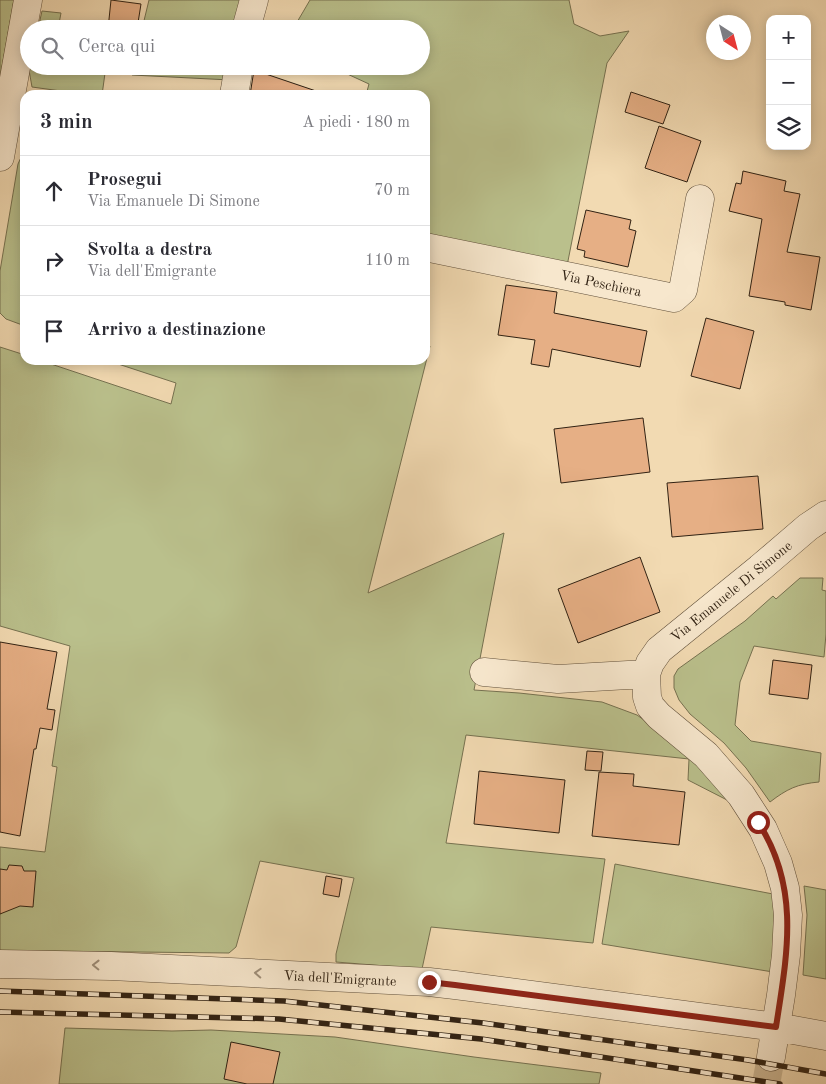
<!DOCTYPE html>
<html lang="it">
<meta charset="utf-8">
<style>
:root{--surface:#fff;--page:#f2f2f3;--text:#2b2b33;--muted:#7c7c81;--line:#e1e1e2}
body{margin:0;font-family:"Old Standard TT",serif;background:var(--page);color:var(--text)}
.controls{position:absolute;right:15px;top:15px;display:grid;overflow:hidden;border-radius:10px;box-shadow:0 2px 12px #0003}
.controls button{width:45px;height:45px;display:grid;place-items:center;padding:0;border:0;border-bottom:1px solid var(--line);background:var(--surface);color:var(--text);font:25px sans-serif}
.compass{position:absolute;left:706px;top:15px;width:45px;height:45px;border-radius:50%;background:var(--surface);box-shadow:0 2px 12px #0003;rotate:144deg}
.stop{position:absolute;width:15px;height:15px;margin:-11px;border:4px solid #8f2418;border-radius:50%;background:#fff}
.stop.end{background:#8f2418;border-color:#fff;box-shadow:0 1px 5px #0008}
.list{margin:0;padding:0;list-style:none}
h2{display:flex;justify-content:space-between;align-items:center;height:65px;margin:0;padding:0 20px;font-size:21px}
h2 small{font-size:16px;font-weight:400;color:var(--muted)}
.list li{display:grid;grid-template-columns:32px 1fr auto;gap:15px;align-items:center;box-sizing:border-box;height:70px;padding:0 20px;border-top:1px solid var(--line)}
.list b{display:block;font-size:19px;white-space:nowrap}
.list p{margin:0;font-size:16px;white-space:nowrap;color:var(--muted)}
.list em{font-size:16px;font-style:normal;color:var(--muted)}
.icon{flex:none;width:28px;height:28px;fill:none;stroke:currentColor;stroke-width:2;stroke-linecap:round;stroke-linejoin:round}
.map{position:relative;flex:none;width:826px;height:1084px;overflow:hidden}
.search{position:absolute;background:var(--surface);box-shadow:0 2px 12px #0003;left:20px;top:20px;width:410px;height:55px;display:flex;align-items:center;gap:12px;box-sizing:border-box;padding:0 18px;border-radius:28px;color:var(--muted);font-size:19px}
.panel{position:absolute;background:var(--surface);box-shadow:0 2px 12px #0003;left:20px;top:90px;width:410px;height:275px;border-radius:15px}
.map>svg:first-child{display:block}
</style>
<div class="map">
<svg width="826" height="1084" viewBox="0 0 826 1084">
<rect width="100%" height="100%" fill="#f2dab2"/>
<filter id="stains"><feTurbulence type="fractalNoise" baseFrequency=".004" numOctaves="4"/><feColorMatrix values="0 0 0 0 .2 0 0 0 0 .09 0 0 0 0 .02 0 0 0 .5 -.17"/></filter>
<radialGradient id="worn" r=".72"><stop offset=".6" stop-color="#630" stop-opacity="0"/><stop offset="1" stop-color="#630" stop-opacity=".3"/></radialGradient>
<!-- green -->
<path fill="#bac08c" stroke="#767150" d="M0 0H14L0 78Z
M149 0H241L237 29H142Z
M310 0H569L574 24 600 36 629 31 607 63 567 266 425 236V95H366L369 84 330 66H421V29H293Z
M42 11 61 13 58 29H38Z
M30 66H106L102 95H90L32 87 29 70Z
M134 66H232L230 80 132 75Z
M25 152V326L6 319 0 313V271L18 164 23 153Z
M425 345 430 346 368 593 504 533 474 690 519 693 602 702 637 715 675 742 705 770 729 801 688 780 689 759 466 735 446 843 605 859 593 943 431 927 422 969 336 962V954L354 878 260 861 236 947 229 953 43 951H0V847L45 852 57 767 52 766 70 646 0 626V347L25 355V360H39L171 404 176 383 106 360H425Z
M800 578H823L822 590 826 591V634L824 657 754 646 740 682 735 725 751 741 821 753 819 782C797 784 787 789 770 802L746 768 724 743 690 714 679 700 674 688V676L678 669 745 621 773 596 776 599Z
M615 864 773 894 777 914 773 972 602 944Z
M804 886 826 890V979L803 975 807 915Z
M65 1028 172 1031 211 1030 335 1037 474 1057 601 1073 599 1084H59Z"/>
<!-- building -->
<path fill="#e6af85" stroke="#312213" d="M111 0 141 4 137 29H108Z
M254 70 319 92 318 95H250Z
M631 92 670 105 663 124 625 112Z
M659 126 701 141 687 182 645 168Z
M743 171 786 181 784 191 800 194 787 252 820 257 811 310 785 305V302L749 296 762 219 729 211 736 183 741 184Z
M586 210 631 220 629 229 636 231 628 267 584 257 585 251 577 249Z
M506 285 557 292 554 313 647 331 640 367 552 349 549 367 531 364 535 340 498 335Z
M706 318 754 331 740 389 691 376Z
M643 418 650 472 561 483 554 429Z
M758 476 763 529 672 537 667 483Z
M640 557 660 612 578 643 558 589Z
M0 642 57 652 47 709 55 710 52 730 40 728 36 749H34L20 836 0 832Z
M773 660 812 665 808 699 769 694Z
M587 751 603 752 601 771 585 770Z
M479 771 565 780 559 833 474 824Z
M599 772 634 774 633 786 685 792 679 845 592 836Z
M9 865 22 866 24 871H36L33 907 20 906 0 914V869L7 870Z
M326 876 342 879 339 897 323 894Z
M231 1042 280 1052 273 1084H247L224 1079Z"/>
<g fill="none" stroke-linecap="round" stroke-linejoin="round">
<!-- minor-tunnel -->
<path stroke="#cbb592" stroke-width="28" stroke-dasharray="28 14" stroke-linecap="butt" d="M766 1084 771 1057"/>
<!-- minor casing -->
<g stroke="#61503b" stroke-width="29">
<path id="minor" d="M246 29 254 0
M234 95 239 66
M0 157 28 0
M425 247 674 298 683 290 700 199
M484 672 558 679 646 674
M0 964 111 966 429 982 455 985 777 1027 826 1036
M771 1057 781 995 786 955 788 915 785 888 778 863 763 829 741 795 706 755 659 716 650 706 647 697 646 674 650 663 659 650 760 568 808 527 826 515"/>
</g>
<!-- minor -->
<use href="#minor" stroke="#f7e7cd" stroke-width="28"/>
<!-- rail casing -->
<g stroke="#312213" stroke-width="5.5">
<path id="rail" d="M0 991 284 1001 483 1023 748 1060 826 1074
M0 1012 279 1019 481 1039 780 1084"/>
</g>
<!-- rail -->
<use href="#rail" stroke="#f7e7cd" stroke-width="4" stroke-dasharray="11" stroke-linecap="butt"/>
</g>
<!-- one-way arrows -->
<defs><path id="oneway-chevron" d="M-2-3.5L2.5 0L-2 3.5" fill="none" stroke-width="1.6" stroke-linecap="round" stroke-linejoin="round" transform="scale(1.25)"/></defs>
<g stroke="#9e8e79">
<use href="#oneway-chevron" transform="translate(96 965) rotate(-179)"/>
<use href="#oneway-chevron" transform="translate(258 973) rotate(-177)"/>
</g>
<g fill="none" stroke-linecap="round" stroke-linejoin="round">
<!-- route -->
<path stroke="#8f2418" stroke-width="6" d="M429 982 455 985 776 1027C787 955 801 888 758 822"/>
</g>
<g text-anchor="middle" stroke-width="4" stroke-linejoin="round" paint-order="stroke">
<!-- street labels -->
<g font-size="14" fill="#312213" stroke="#f7e7cd">
<text transform="translate(601 283) rotate(12)" y="5">Via Peschiera</text>
<text transform="translate(731 591) rotate(-39)" y="5">Via Emanuele Di Simone</text>
<text transform="translate(340 978) rotate(3)" y="5">Via dell'Emigrante</text>
</g>
</g>
<rect width="100%" height="100%" filter="url(#stains)"/>
<rect width="100%" height="100%" fill="url(#worn)"/>
</svg>
<div class="controls">
<button>+</button>
<button>−</button>
<button><svg class="icon" aria-label="layers" viewBox="0 0 24 24"><path d="M12 4l9 5-9 5-9-5zM3 14l9 5 9-5"/></svg></button>
</div>
<svg class="compass" viewBox="-18 -18 36 36"><path d="M0-13l5 13h-10z" fill="#e53935"/><path d="M0 13l5-13h-10z" fill="#7c7c81"/></svg>
<div class="stop" style="left:758px;top:822px"></div>
<div class="stop end" style="left:429px;top:982px"></div>
<div class="search"><svg class="icon" aria-label="search" viewBox="0 0 24 24"><circle cx="10" cy="10" r="6"/><path d="M15 15l6 6"/></svg>Cerca qui</div>
<section class="panel">
<h2>3 min<small>A piedi · 180 m</small></h2>
<ul class="list">
<li><svg class="icon" aria-label="ahead" viewBox="0 0 24 24"><path d="M12 20V5M6 11l6-6 6 6"/></svg><div><b>Prosegui</b><p>Via Emanuele Di Simone</p></div><em>70 m</em></li>
<li><svg class="icon" aria-label="right" viewBox="0 0 24 24"><path d="M7 20v-9h11M14 6l5 5-5 5"/></svg><div><b>Svolta a destra</b><p>Via dell'Emigrante</p></div><em>110 m</em></li>
<li><svg class="icon" aria-label="arrive" viewBox="0 0 24 24"><path d="M6 21V4h12l-3 4 3 4H6"/></svg><div><b>Arrivo a destinazione</b></div></li>
</ul>
</section>
</div>
